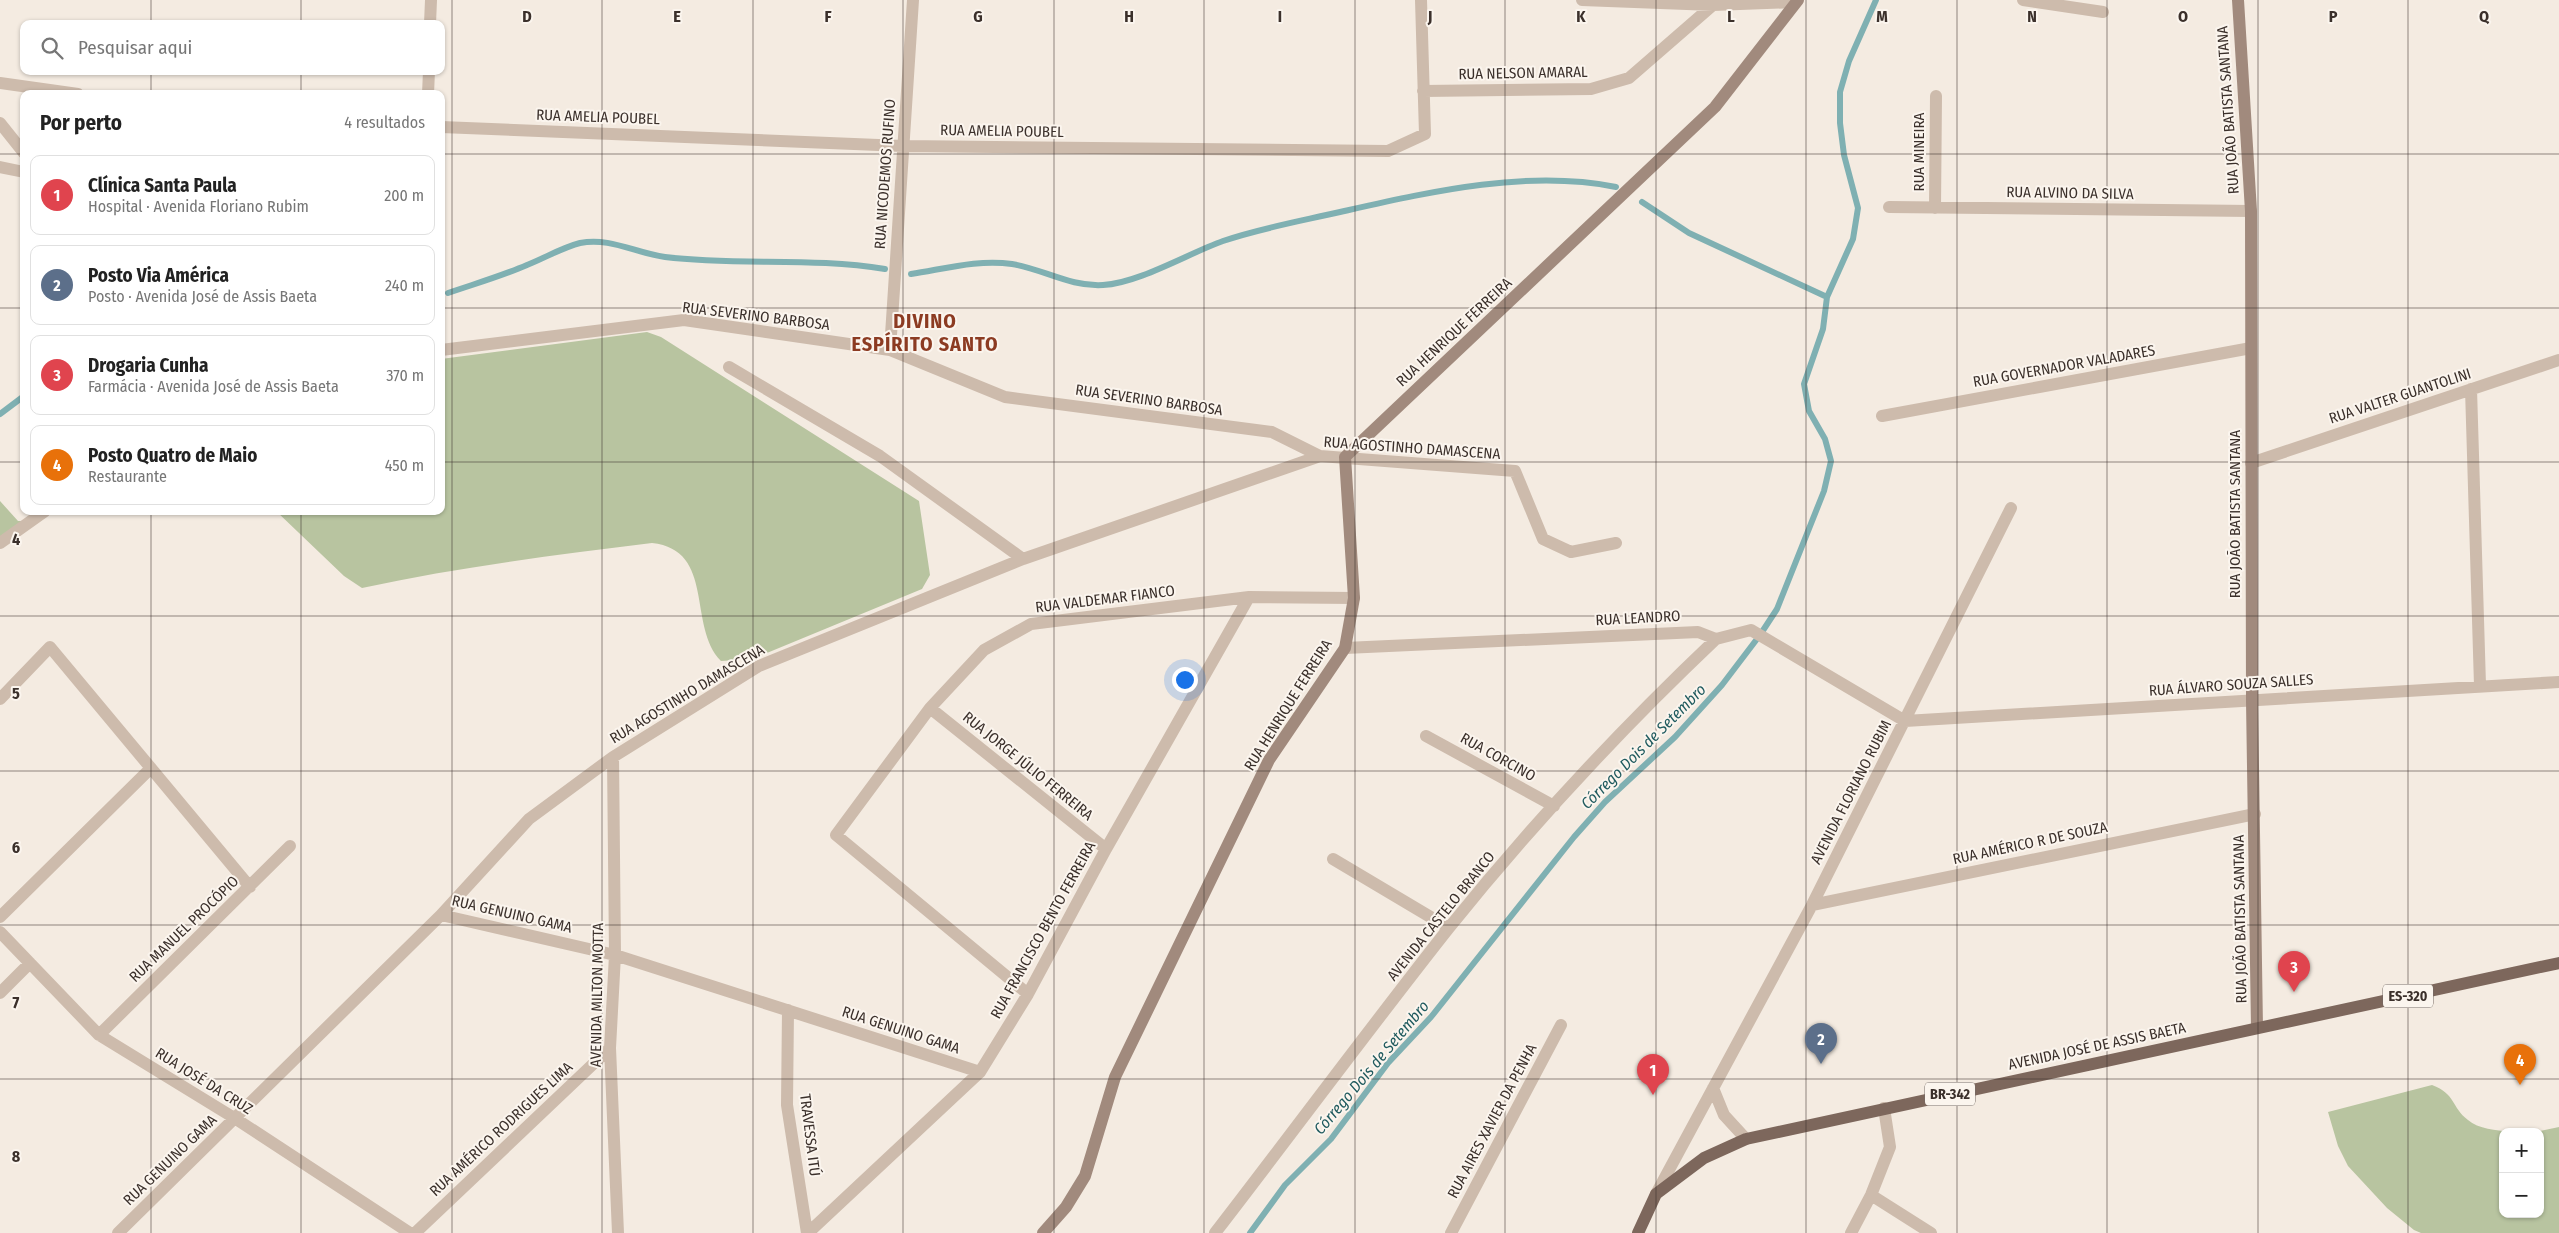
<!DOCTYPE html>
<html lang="pt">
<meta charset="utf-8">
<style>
:root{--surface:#fff;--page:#f2f2f2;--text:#222;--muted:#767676;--line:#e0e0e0;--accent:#1f5a5e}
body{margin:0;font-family:"Fira Sans Condensed",sans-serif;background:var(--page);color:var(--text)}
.controls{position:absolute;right:15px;bottom:15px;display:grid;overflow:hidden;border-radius:10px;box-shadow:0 1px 4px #0004}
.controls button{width:45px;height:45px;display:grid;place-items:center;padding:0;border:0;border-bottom:1px solid var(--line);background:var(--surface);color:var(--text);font:25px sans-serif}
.you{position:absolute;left:1184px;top:679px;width:18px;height:18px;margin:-12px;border:4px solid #fff;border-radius:50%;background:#1a73e8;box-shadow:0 0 0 8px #1a73e833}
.badge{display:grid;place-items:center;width:32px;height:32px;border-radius:50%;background:var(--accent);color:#fff;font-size:16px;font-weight:700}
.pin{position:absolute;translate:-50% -41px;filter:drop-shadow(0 1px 2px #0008)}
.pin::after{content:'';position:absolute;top:26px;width:18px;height:15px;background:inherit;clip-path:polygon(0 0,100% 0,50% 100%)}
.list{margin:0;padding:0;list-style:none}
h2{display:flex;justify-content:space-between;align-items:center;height:65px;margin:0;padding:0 20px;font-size:21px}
h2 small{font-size:16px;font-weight:400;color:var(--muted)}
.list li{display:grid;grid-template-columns:32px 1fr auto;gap:15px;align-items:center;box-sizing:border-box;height:80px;margin:0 10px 10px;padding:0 10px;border:1px solid var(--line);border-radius:10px}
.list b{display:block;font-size:19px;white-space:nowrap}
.list p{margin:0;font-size:16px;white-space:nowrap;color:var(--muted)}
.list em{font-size:16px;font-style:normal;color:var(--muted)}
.icon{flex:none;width:28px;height:28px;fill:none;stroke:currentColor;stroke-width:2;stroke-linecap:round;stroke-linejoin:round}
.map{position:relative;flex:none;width:2559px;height:1233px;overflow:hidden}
.search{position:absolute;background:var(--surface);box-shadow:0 1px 4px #0004;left:20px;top:20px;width:425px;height:55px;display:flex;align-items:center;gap:12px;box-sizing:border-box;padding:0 18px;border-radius:10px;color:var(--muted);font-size:19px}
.panel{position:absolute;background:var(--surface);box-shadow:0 1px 4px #0004;left:20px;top:90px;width:425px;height:425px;border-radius:10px}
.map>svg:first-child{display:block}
</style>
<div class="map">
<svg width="2559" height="1233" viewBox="0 0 2559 1233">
<rect width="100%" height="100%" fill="#f4ebe1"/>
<!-- green -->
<path fill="#b8c4a0" d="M647 332 661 337 919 501 930 575 922 589 752 659 721 661C687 626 716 550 652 543 555 555 458 567 362 588L344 576 276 511H441V359Z
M0 501 18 521H27L0 540Z
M2432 1085C2456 1094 2451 1107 2468 1120 2478 1129 2497 1130 2509 1132H2503V1214H2540V1132H2535L2559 1127V1233H2421L2414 1230 2387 1208 2348 1166 2338 1146 2328 1112Z"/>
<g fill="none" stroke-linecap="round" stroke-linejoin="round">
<!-- stream -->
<path stroke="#7fb0b2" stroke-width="6" d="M1642 202 1689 233 1827 297
M911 274C944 269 978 259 1012 264 1043 269 1070 287 1103 285 1139 283 1189 253 1223 241 1261 228 1301 221 1340 212 1429 192 1526 169 1616 187
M448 293C474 284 502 276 527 265 545 258 561 248 580 243 610 237 635 253 665 257 738 266 812 257 885 269
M0 414 24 396
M1250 1233 1285 1185 1331 1139 1388 1063 1431 1017 1574 837 1605 802 1675 737 1722 685 1760 635 1777 609 1824 491 1831 461 1825 439 1809 411 1804 384 1823 329 1827 297 1853 239 1858 208 1844 155 1840 123V92L1849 61 1876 0"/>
<!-- street -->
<path stroke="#cdbbac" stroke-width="12" d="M1582 0 1713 5 1796 2
M2023 0 2103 12
M430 24 431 0
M0 83 78 94
M1423 91 1591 89 1629 78 1713 5
M428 94 429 71
M0 123 24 153
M441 127 903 146 1388 151 1425 134 1421 0
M0 167 24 172
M1889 207 2251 211
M1935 208 1936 96
M441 350 684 320 890 350 1005 397 1272 432 1320 456
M890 350 913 0
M729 367 880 456 1023 559
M2471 389 2480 685
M1882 416 2251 348
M2251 463 2559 360
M0 543 45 511
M1345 648 1698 632 1716 639 1751 630 1905 721 2559 682
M0 699 50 647 250 887
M930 708 1106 849
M1426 736 1554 806
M613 757 615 955 610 1048 618 1233
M1333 859 1449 928
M1812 905 2255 814
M441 915 529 819 613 757 759 666 1023 559 1320 456 1515 471 1543 539 1571 552 1616 543
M0 917 151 768
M0 932 99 1035 236 1119 410 1233
M0 993 30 963
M1028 994 836 835 930 708 984 650 1031 624 1249 597 1354 598
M788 1010 787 1105 807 1233
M99 1035 290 846
M1713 1088 1724 1115 1746 1139
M1656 1194 1812 905 2011 508
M1871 1195 1931 1233
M118 1233 441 915 615 955 980 1072
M415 1233 610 1048
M808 1233 980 1072 1028 994 1106 849 1249 597
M1215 1233C1293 1132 1369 1029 1448 929 1530 827 1621 729 1716 639
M1451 1233 1561 1025
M1851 1233 1871 1195 1890 1147 1884 1108"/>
<!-- secondary -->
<path stroke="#a18a7d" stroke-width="12" d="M2238 0 2251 211 2252 701 2257 1028
M1043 1233 1066 1207 1085 1176 1115 1077 1269 760 1345 648 1354 598 1345 457 1715 107 1798 0"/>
<!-- primary -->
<path stroke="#7d675c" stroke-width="12" d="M1638 1233 1656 1194 1704 1158 1746 1139 2559 963"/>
</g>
<!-- grid -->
<path fill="none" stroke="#3b302b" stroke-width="1" stroke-opacity="0.55" d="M151 0V24M301 0V24M452 0V1233M602 0V1233M753 0V1233M903 0V1233M1054 0V1233M1204 0V1233M1355 0V1233M1505 0V1233M1656 0V1233M1806 0V1233M1957 0V1233M2107 0V1233M2258 0V1233M2408 0V1233M151 71V94M301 71V94M0 154H24M441 154H2559M0 308H24M441 308H2559M0 462H24M441 462H2559M151 511V1233M301 511V1233M0 616H2559M0 771H2559M0 925H2559M0 1079H2559"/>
<g text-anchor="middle" stroke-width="4" stroke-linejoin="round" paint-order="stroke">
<!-- shield labels -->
<g fill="#fbf5ee" stroke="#756b66" stroke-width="1">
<rect x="2383" y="984.5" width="50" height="23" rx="4"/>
<rect x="1925" y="1082.5" width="50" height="23" rx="4"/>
</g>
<g font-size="14" font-weight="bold" fill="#3b302b">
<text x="2408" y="1001">ES-320</text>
<text x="1950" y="1099">BR-342</text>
</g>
<!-- street labels -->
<g font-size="15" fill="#3b302b" stroke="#fbf5ee">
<text transform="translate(1523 73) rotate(-1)" y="5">RUA NELSON AMARAL</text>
<text transform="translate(2228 110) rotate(-94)" y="5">RUA JOÃO BATISTA SANTANA</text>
<text transform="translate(598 117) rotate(2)" y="5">RUA AMELIA POUBEL</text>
<text transform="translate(1002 131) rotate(1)" y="5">RUA AMELIA POUBEL</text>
<text transform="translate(1919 152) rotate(-90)" y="5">RUA MINEIRA</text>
<text transform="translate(885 174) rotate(-86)" y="5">RUA NICODEMOS RUFINO</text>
<text transform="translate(2070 193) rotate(1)" y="5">RUA ALVINO DA SILVA</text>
<text transform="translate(756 316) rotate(7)" y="5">RUA SEVERINO BARBOSA</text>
<text transform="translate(1454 332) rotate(-43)" y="5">RUA HENRIQUE FERREIRA</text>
<text transform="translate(2064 366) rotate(-10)" y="5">RUA GOVERNADOR VALADARES</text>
<text transform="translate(2400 396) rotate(-18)" y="5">RUA VALTER GUANTOLINI</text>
<text transform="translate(1149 400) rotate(8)" y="5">RUA SEVERINO BARBOSA</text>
<text transform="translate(1412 448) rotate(4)" y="5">RUA AGOSTINHO DAMASCENA</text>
<text transform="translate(2235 514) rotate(-90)" y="5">RUA JOÃO BATISTA SANTANA</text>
<text transform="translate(1105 599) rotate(-7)" y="5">RUA VALDEMAR FIANCO</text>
<text transform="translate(1638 618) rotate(-3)" y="5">RUA LEANDRO</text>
<text transform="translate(2231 685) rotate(-4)" y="5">RUA ÁLVARO SOUZA SALLES</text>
<text transform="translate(687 694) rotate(-31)" y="5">RUA AGOSTINHO DAMASCENA</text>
<text transform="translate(1288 705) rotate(-58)" y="5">RUA HENRIQUE FERREIRA</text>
<text transform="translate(1498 757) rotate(29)" y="5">RUA CORCINO</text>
<text transform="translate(1028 766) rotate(39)" y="5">RUA JORGE JÚLIO FERREIRA</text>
<text transform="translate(1851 792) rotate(-63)" y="5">AVENIDA FLORIANO RUBIM</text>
<text transform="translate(2030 843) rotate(-12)" y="5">RUA AMÉRICO R DE SOUZA</text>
<text transform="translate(512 914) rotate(13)" y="5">RUA GENUINO GAMA</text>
<text transform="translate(1441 916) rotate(-51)" y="5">AVENIDA CASTELO BRANCO</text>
<text transform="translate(2240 919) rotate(-91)" y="5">RUA JOÃO BATISTA SANTANA</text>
<text transform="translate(184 929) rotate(-44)" y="5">RUA MANUEL PROCÓPIO</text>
<text transform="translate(1043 930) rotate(-61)" y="5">RUA FRANCISCO BENTO FERREIRA</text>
<text transform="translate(597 995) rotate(-89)" y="5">AVENIDA MILTON MOTTA</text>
<text transform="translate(901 1030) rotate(18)" y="5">RUA GENUINO GAMA</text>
<text transform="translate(2097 1046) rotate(-12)" y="5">AVENIDA JOSÉ DE ASSIS BAETA</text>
<text transform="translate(204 1081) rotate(32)" y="5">RUA JOSÉ DA CRUZ</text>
<text transform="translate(1492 1121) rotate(-62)" y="5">RUA AIRES XAVIER DA PENHA</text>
<text transform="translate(501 1129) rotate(-43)" y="5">RUA AMÉRICO RODRIGUES LIMA</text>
<text transform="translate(810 1135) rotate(83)" y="5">TRAVESSA ITÚ</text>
<text transform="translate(170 1160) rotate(-44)" y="5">RUA GENUINO GAMA</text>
</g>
<!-- water labels -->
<g font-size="16" font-style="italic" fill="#1f5a5e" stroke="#fbf5ee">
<text transform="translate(1643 746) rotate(-45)" y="6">Córrego Dois de Setembro</text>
<text transform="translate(1371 1067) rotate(-50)" y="6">Córrego Dois de Setembro</text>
</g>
<!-- district labels -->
<g font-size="20" font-weight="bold" letter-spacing="1" fill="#8c3b22" stroke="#fbf5ee">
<text x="925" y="328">DIVINO<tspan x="925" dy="23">ESPÍRITO SANTO</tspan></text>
</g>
</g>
<g font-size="16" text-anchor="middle" font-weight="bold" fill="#3b302b" stroke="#fbf5ee" stroke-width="4" stroke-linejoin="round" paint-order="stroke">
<text x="527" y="22">D</text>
<text x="677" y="22">E</text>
<text x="828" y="22">F</text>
<text x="978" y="22">G</text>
<text x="1129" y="22">H</text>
<text x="1280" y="22">I</text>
<text x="1430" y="22">J</text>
<text x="1581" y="22">K</text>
<text x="1731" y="22">L</text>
<text x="1882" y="22">M</text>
<text x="2032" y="22">N</text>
<text x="2183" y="22">O</text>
<text x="2333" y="22">P</text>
<text x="2484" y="22">Q</text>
<text x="16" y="545">4</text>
<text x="16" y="699">5</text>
<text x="16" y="853">6</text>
<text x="16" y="1008">7</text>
<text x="16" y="1162">8</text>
</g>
</svg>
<div class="controls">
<button>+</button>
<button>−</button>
</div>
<div class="you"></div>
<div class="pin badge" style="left:1653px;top:1095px;background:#e0444e">1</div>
<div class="pin badge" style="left:1821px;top:1064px;background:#5c6f8a">2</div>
<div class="pin badge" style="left:2294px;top:992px;background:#e0444e">3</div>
<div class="pin badge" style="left:2520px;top:1085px;background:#e8710a">4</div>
<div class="search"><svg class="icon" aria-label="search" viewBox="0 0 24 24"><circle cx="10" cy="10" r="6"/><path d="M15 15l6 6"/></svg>Pesquisar aqui</div>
<section class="panel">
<h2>Por perto<small>4 resultados</small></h2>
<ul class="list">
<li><span class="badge" style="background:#e0444e">1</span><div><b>Clínica Santa Paula</b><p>Hospital · Avenida Floriano Rubim</p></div><em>200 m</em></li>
<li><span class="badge" style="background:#5c6f8a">2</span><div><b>Posto Via América</b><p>Posto · Avenida José de Assis Baeta</p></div><em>240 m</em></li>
<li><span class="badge" style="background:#e0444e">3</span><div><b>Drogaria Cunha</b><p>Farmácia · Avenida José de Assis Baeta</p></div><em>370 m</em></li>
<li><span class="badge" style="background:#e8710a">4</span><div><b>Posto Quatro de Maio</b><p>Restaurante</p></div><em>450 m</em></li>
</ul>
</section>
</div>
